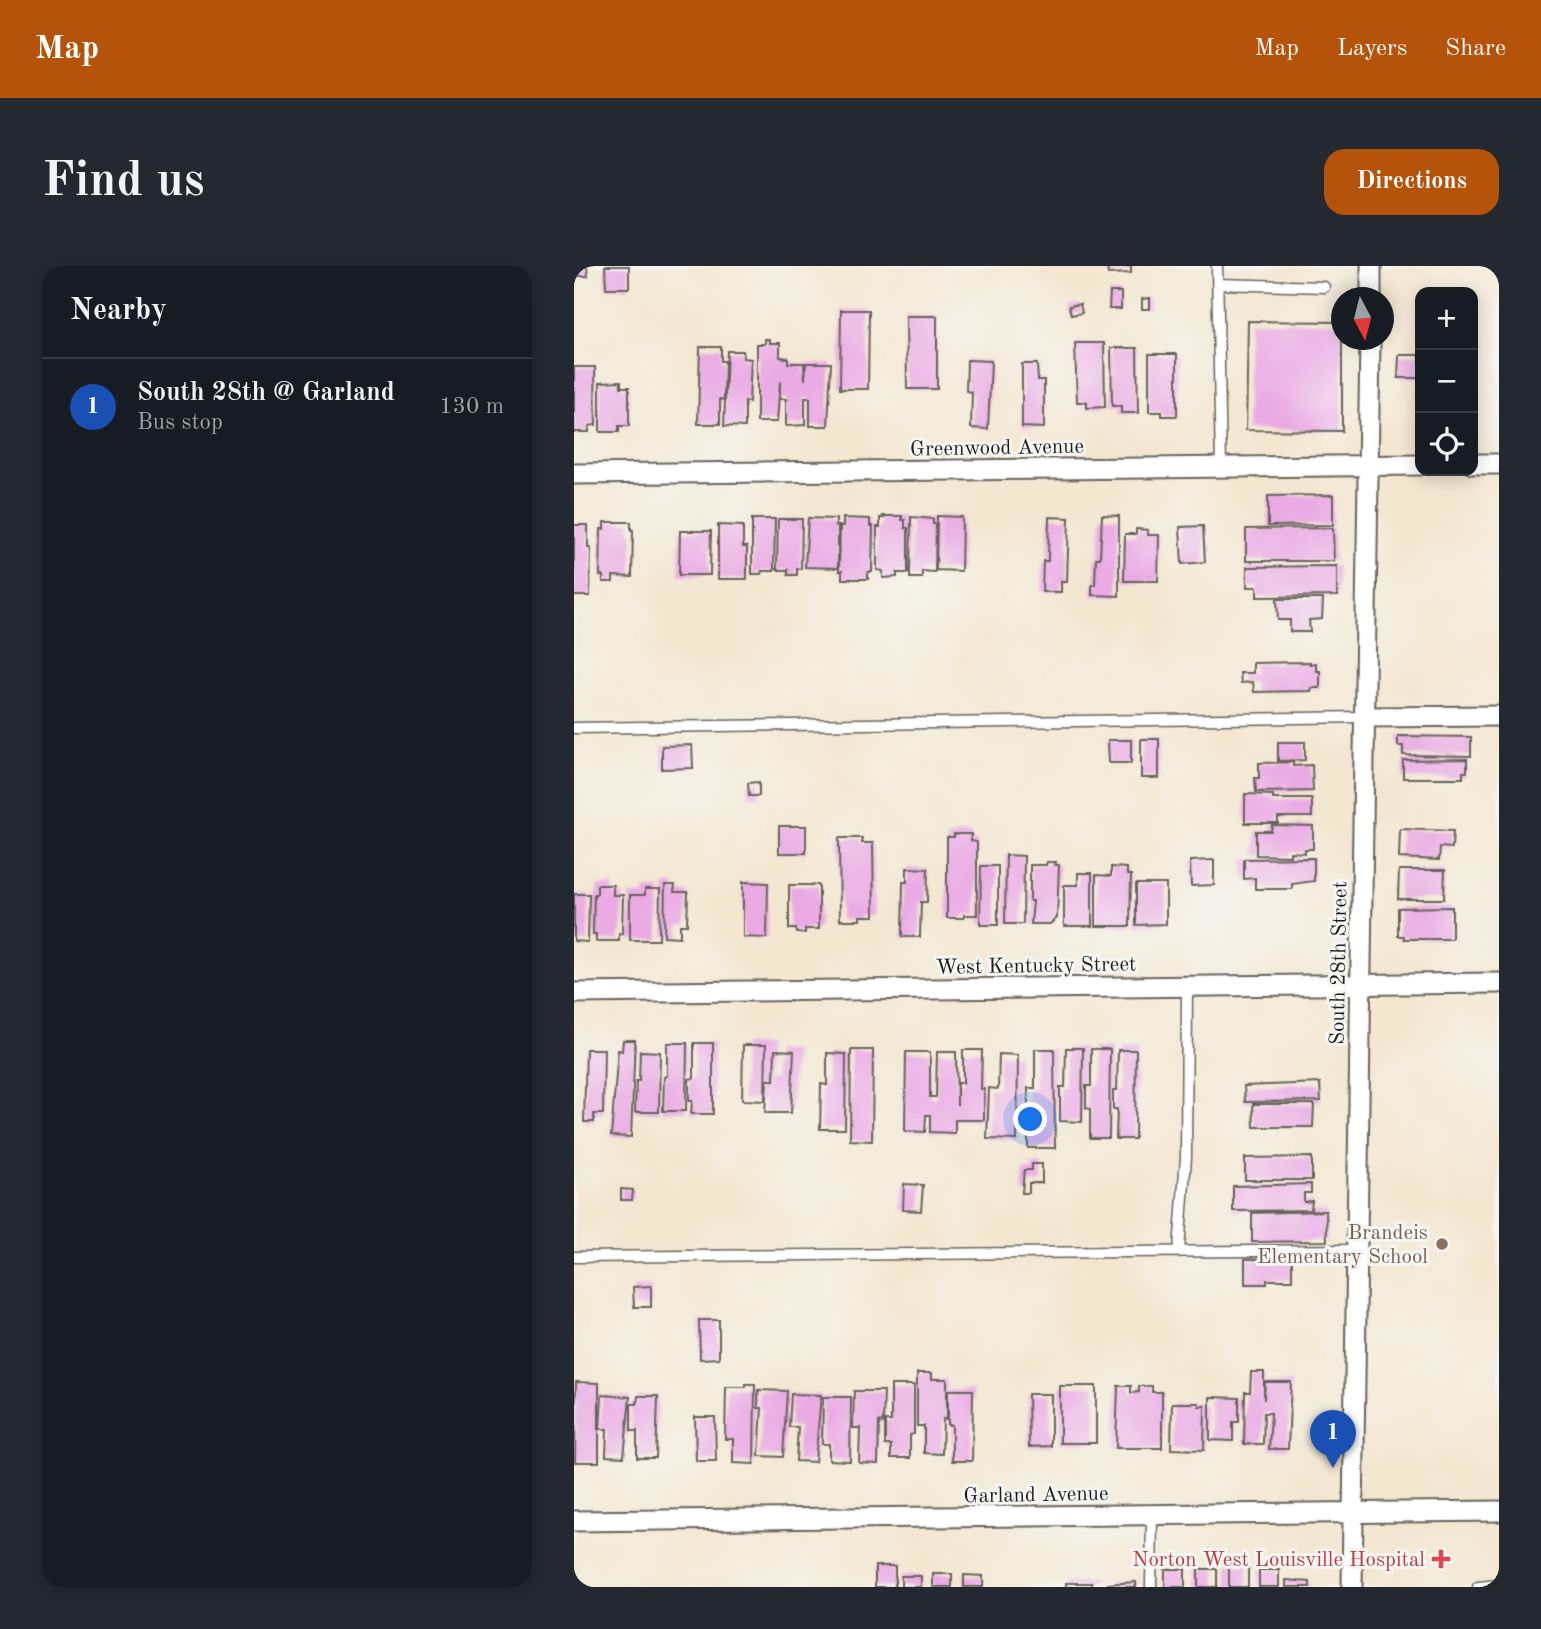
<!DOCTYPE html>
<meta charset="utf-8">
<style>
:root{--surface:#171b24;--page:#242831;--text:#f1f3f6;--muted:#9ea1a6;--line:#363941;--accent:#b45309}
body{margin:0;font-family:"Old Standard TT",serif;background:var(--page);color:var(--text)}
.controls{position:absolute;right:21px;top:21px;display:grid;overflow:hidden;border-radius:14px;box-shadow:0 4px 18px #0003}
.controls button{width:63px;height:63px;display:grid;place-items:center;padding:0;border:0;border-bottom:2px solid var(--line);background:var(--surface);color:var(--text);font:35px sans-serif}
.compass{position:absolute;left:757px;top:21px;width:63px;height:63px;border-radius:50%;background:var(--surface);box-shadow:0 4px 18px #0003;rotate:173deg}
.you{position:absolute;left:457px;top:854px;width:24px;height:24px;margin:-18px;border:5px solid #fff;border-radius:50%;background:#1a73e8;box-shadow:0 0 0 10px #1a73e833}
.badge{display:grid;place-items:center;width:46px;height:46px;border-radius:50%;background:var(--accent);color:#fff;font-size:23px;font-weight:700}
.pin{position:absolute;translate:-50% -58px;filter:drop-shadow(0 2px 4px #0008)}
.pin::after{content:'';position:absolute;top:37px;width:24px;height:21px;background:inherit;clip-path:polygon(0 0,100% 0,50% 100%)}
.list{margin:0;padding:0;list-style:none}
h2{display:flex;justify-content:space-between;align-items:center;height:91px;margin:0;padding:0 28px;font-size:30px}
h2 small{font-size:23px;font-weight:400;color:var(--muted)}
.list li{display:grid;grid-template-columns:46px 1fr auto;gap:21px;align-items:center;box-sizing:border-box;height:98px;padding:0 28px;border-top:2px solid var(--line)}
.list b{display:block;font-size:26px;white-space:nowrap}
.list p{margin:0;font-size:23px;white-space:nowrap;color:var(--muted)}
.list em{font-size:23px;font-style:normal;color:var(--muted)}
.icon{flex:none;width:38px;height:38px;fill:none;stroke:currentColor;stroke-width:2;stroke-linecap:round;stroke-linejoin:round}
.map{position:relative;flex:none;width:925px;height:1321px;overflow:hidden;border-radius:21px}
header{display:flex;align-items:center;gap:42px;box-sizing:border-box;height:98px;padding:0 35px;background:var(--accent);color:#fff}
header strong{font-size:33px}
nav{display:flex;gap:38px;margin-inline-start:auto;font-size:24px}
.intro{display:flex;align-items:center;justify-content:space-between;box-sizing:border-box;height:168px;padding:0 42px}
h1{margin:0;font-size:49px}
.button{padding:18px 32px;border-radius:21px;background:var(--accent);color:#fff;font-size:24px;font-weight:700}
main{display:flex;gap:42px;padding:0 42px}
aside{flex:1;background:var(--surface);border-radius:21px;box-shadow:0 4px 18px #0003}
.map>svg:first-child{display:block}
</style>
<header>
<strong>Map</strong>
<nav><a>Map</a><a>Layers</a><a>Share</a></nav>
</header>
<div class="intro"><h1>Find us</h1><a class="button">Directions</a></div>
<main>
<aside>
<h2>Nearby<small></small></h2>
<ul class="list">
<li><span class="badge" style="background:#1a4fb4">1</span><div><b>South 28th @ Garland</b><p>Bus stop</p></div><em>130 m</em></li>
</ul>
</aside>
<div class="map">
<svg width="925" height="1321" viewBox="0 0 925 1321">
<rect width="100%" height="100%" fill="#f6f6f2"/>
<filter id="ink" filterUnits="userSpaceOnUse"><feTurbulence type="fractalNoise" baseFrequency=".0143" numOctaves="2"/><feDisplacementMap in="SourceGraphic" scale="14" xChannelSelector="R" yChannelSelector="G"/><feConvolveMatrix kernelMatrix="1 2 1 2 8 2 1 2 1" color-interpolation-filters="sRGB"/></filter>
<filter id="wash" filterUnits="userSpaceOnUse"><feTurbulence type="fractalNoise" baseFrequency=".00686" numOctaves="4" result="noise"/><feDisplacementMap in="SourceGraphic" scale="28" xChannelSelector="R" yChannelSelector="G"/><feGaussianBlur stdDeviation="1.57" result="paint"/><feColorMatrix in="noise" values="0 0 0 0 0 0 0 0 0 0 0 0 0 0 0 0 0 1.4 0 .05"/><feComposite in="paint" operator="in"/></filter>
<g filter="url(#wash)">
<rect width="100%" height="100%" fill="#f3e7d1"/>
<g id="blocks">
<!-- building -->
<path fill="#eaabe4" d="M0 0H13L14 10H0Z
M31 0H55V22H32Z
M533 0H557V7L534 8Z
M536 26H547V43H535Z
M576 32V43H568V33Z
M506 38 508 47 497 49 495 40Z
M267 44H295L294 123H266Z
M332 50H363V123H333Z
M674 55 768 56V165L672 164Z
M191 73H196V77H206V91L214 92V97H230L231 114 232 97H257L254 160H236V132H231V159L212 160V133H206V115L203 156H183V78H191Z
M501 77H530L531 141 513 142V136H503Z
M126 81H147V95H151L150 134 146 133V158H124Z
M537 82H563L564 147H547V140H538Z
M153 85H169V92L177 93 175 136H171V161L150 160Z
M575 88H603V150H588V146H575Z
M825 89H846V112H824Z
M393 94 417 95 414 163 397 162 398 126 392 125Z
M448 98H463L464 114H470V162L448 161Z
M0 101H21L22 159 15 160V166H0Z
M47 115V121H55V160H45V166H26V116Z
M759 229V259L694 260V230Z
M528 249 545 250V330L518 329V319H521L522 292H526Z
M309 250H328V254H331V262H334V307H323V311L309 312V305L303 304V261H306V252H310Z
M363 250 388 251 387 305 362 304Z
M337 251 359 253V258H362L361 306 348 305V312H336Z
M475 251 495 252 493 316H487V326H468L469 295H474Z
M234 252 262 253V260H264V302L231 301Z
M269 252 296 253V260H299L298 306H294V313H268V305H265L266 260H269Z
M178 253H201L200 305H188L187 308H178Z
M204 253H228L227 303H223V309H214V304H203Z
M30 256H57V264H59L58 311 39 310V316H29V309L26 310 27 263H30Z
M0 259H14V282H17L16 330H0Z
M144 259 169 260V281H173V313H144Z
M629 260 631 296 608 298 606 261Z
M759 262 760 295H672V263Z
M562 263 574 264V269H585L584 315H550L551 268H562Z
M106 265H137L136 309H105Z
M763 300V330L683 331V321H673V301Z
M703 333H749L748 353 735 354 736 366H716V354H704Z
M736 396V398L742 397V405H746V422H737V425L680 426 679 416 667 417 666 407H679V397Z
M824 470 897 471V490L829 489V480H824Z
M567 473H585V512H567Z
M534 474H557V497H535Z
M704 476H731V494L704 495Z
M118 479 119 502 88 503V480Z
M893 493V506H889V512H829V494Z
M719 496V500L738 499 739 525 682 526 681 512H685V497Z
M185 516V530H175L174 517Z
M671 528 699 529V533H738V551H704V557H671Z
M698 559 739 560V583H731V587L716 586V590L682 589V565H697Z
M205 560H232V587H205Z
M826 563 879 565 878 582 866 581 865 594 825 592Z
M380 568H397V575L403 576V649H390V652H373V571H380Z
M265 572H288V577H299L300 650H286V654H266Z
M432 589 450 590 449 658H431Z
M740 592V615L718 618V623H681V612L670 613V593Z
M640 594V619L617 620 616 595Z
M473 596H482L481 599H485L483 652 476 658H457L459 635H456V599H472Z
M407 600H424V659H406Z
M537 601 553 602V609H557L556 660H522V609L537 610Z
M333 602 354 603 353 636H347L346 671H328L329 616H333Z
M825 604H871L870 633H824Z
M504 607H518V660H490V619H504Z
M169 616 194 617 193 672 169 671Z
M562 618H592V658L562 659Z
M23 619H39V629H49L48 668H45V675H22V668H19L20 628H23Z
M91 619H101L100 626H114L113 659H106V671L90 670Z
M215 619H245V663H231V667H223L222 663H215Z
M71 623H86L85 674H56V629H71Z
M0 628H15L14 676 0 675Z
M878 641V673H830V670H824V642Z
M49 774H61L57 871 37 870 44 784 48 785Z
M93 777H113L112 845H89L90 811 93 810Z
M120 777H139V848H117L118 835H115V813L120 812Z
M169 779H192L191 835 168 834Z
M492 782H509L508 856 486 855V821H491Z
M12 783H30L29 848H20V856H10Z
M461 783H480L481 882H454V822H461Z
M517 783H536L535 872H516V843L512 842V820H517Z
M201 784 220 785 217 847H191L193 814H200Z
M277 784H299L298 875 276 874Z
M389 784H408L407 823H410V854H381V867L356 866V849H352L351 866 331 865 332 786H356V831H362L363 786H382L383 839V817H389Z
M544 784H562L561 873H542L543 843H539V824H543Z
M66 785 86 786 85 846H61L62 815H65Z
M253 787 272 788 271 863H246L247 818 253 819Z
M425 788 444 789 443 874 413 873 415 822 424 823Z
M746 817 747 835 671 836 670 820Z
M679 838H740L739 861H680Z
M738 891V914H671V892Z
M458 898H468V917H455V927H448L450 904H458Z
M330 918 349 919 347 945 329 944Z
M737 918V927H730V936L738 935 737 944 659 945V920Z
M47 923 59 924 58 934H47Z
M752 945 753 975 678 976V947Z
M671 993H718V1014H693V1018H671Z
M77 1020V1041H60L59 1021Z
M125 1054H145V1092L126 1093Z
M677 1106H690V1134L691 1116H717L714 1183H695L697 1147H690L689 1178H670L671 1126H676Z
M343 1107H358V1113H373V1153H369L368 1188 350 1187V1160H343Z
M2 1116 25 1117V1196H1Z
M172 1118H181L180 1198 159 1197V1173H151L152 1121H172Z
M317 1119H340V1168L336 1169V1192H317V1179H311V1155H317Z
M486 1120H522V1177H486Z
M544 1120H557V1127L565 1126V1120H578V1126H588V1182H542Z
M184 1124 213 1125 209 1191 185 1190 188 1142H184Z
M374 1124H399L398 1195H378V1159H374Z
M280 1125H310L309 1157 305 1156 304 1198 285 1197 286 1162H279Z
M217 1128 247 1129 241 1196 222 1195 224 1161H215Z
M454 1128H477V1180L455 1181Z
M28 1129 56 1131 50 1191 32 1190 33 1163H26Z
M64 1130H84L82 1192H63V1165H57V1138H63Z
M249 1131H277L276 1195 255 1194V1178H248Z
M636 1131 665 1132V1156H659V1175L636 1174Z
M598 1137H625V1140H631L630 1184 597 1183Z
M121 1151H141L142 1195H122Z
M655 1298H674V1321H655Z
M301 1300H321V1321H301Z
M591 1303H611V1321H591Z
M624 1303H643V1321H624Z
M685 1304H705V1321H685Z
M359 1308H378V1321H359Z
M390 1309 409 1310V1321H390Z
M327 1310H347V1321H327Z
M712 1314 736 1316V1321H712Z
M562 1316V1321H534V1318Z
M492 1317H518V1321H492Z"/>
</g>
</g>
<g filter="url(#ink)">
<use href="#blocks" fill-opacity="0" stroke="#67635b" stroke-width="2"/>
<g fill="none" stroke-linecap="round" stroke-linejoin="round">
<!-- lane casing -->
<g stroke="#67635b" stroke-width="13">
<path id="lane" d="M643 0 647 201
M644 18 750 21
M0 462 791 451
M605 984 612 891 613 721
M0 991 782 984
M577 1321 578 1250
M904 1321 925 1319"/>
</g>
<!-- street casing -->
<g stroke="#67635b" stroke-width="23">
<path id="street" d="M797 32V0
M899 198H925
M0 208 846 199
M791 451 925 450
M0 727 925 717
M0 1255 925 1245
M778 1321 796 74"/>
</g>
<!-- lane -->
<use href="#lane" stroke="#fff" stroke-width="10"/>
<!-- street -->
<use href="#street" stroke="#fff" stroke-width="19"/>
</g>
</g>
<!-- markers -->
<circle fill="#8d6e63" stroke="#f6f6f2" stroke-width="2.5" cx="868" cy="978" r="7"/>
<path fill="#e0444e" stroke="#f6f6f2" stroke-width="2.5" d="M863.5 1282.5h7v7h7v7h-7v7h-7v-7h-7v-7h7z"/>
<g text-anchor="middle" stroke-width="6" stroke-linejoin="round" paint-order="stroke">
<!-- street labels -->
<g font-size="21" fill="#1c1c1c" stroke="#f6f6f2">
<text transform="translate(423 181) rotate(-1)" y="7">Greenwood Avenue</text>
<text transform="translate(764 697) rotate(-89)" y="7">South 28th Street</text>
<text transform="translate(462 699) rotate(-1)" y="7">West Kentucky Street</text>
<text transform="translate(462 1228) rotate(-1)" y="7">Garland Avenue</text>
</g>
<!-- education labels -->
<g font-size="21" fill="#785e54" stroke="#f6f6f2" text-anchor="end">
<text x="854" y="973">Brandeis<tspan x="854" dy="24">Elementary School</tspan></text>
</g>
<!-- health labels -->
<g font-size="21" fill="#be3a42" stroke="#f6f6f2" text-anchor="end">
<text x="851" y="1300">Norton West Louisville Hospital</text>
</g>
</g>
</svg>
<div class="controls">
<button>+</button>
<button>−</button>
<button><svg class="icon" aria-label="locate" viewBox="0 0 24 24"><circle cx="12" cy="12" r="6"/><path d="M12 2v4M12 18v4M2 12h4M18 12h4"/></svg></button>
</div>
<svg class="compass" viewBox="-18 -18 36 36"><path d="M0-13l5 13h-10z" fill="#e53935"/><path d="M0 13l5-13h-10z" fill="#9ea1a6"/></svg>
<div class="you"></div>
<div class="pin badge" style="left:759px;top:1202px;background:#1a4fb4">1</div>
</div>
</main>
